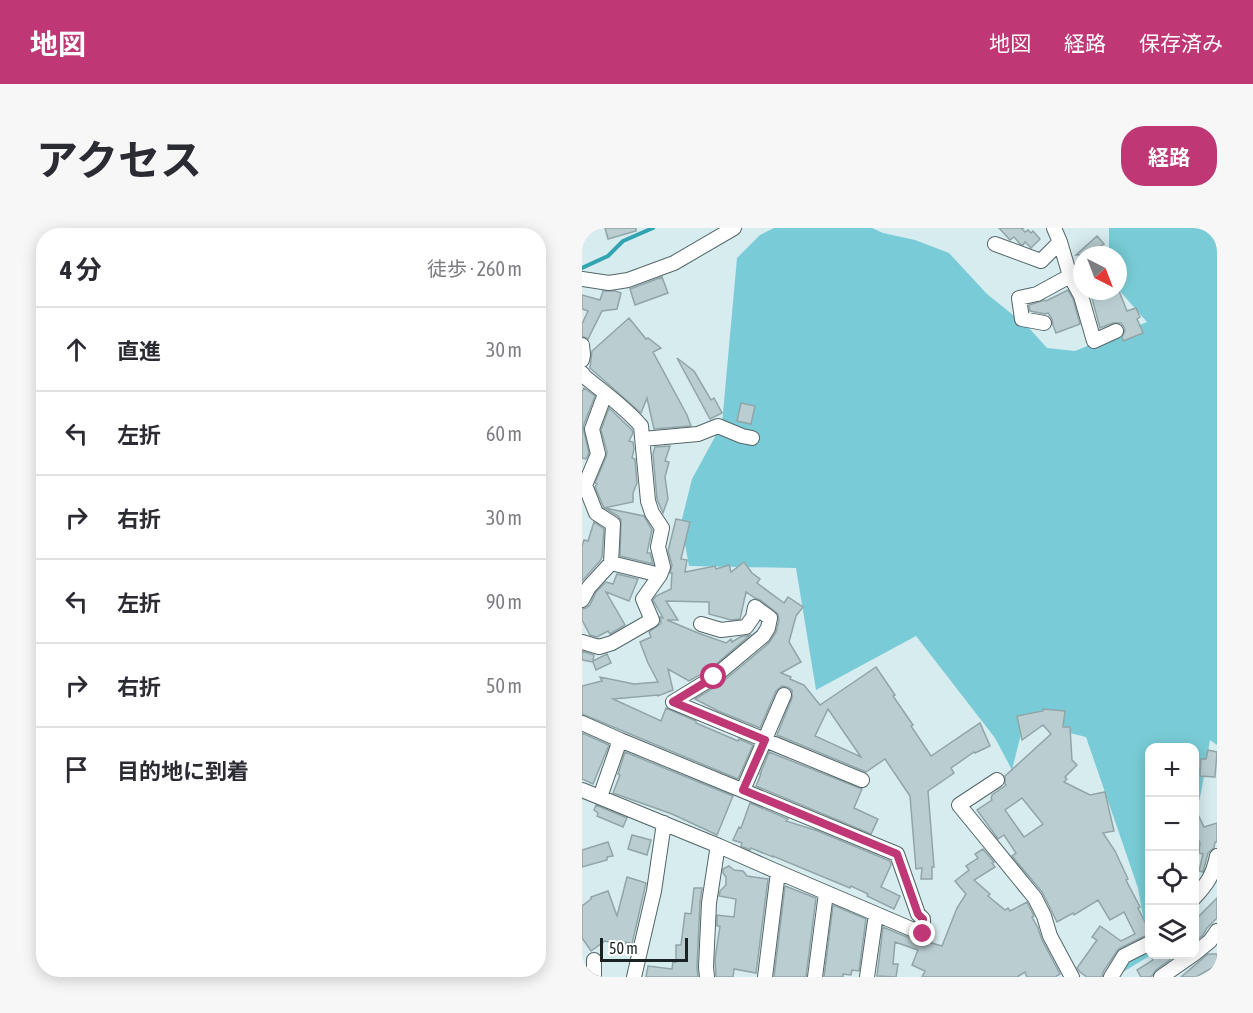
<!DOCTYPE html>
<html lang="ja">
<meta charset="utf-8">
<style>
:root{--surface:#fff;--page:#f7f7f7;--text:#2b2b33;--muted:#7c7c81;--line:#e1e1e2;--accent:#bf3775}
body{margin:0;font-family:"Asap Condensed","Noto Sans JP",sans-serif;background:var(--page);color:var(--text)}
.controls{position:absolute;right:18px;bottom:18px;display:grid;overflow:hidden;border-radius:12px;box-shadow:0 3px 15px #0003}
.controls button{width:54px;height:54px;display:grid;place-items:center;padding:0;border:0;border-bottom:2px solid var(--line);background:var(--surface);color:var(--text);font:30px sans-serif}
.compass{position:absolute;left:491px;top:18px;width:54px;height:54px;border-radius:50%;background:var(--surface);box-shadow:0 3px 15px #0003;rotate:138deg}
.scale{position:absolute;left:18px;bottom:15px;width:88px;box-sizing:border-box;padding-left:6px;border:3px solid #1a2223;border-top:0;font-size:16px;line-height:21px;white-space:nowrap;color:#1a2223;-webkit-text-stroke:4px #fff;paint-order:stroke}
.stop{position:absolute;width:18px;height:18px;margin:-14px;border:4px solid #bf3775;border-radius:50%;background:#fff}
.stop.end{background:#bf3775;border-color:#fff;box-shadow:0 2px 6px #0008}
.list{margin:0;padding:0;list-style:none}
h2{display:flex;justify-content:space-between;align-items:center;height:78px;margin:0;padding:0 24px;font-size:26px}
h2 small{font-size:20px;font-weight:400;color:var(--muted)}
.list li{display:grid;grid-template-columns:39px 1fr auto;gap:18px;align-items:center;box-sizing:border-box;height:84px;padding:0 24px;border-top:2px solid var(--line)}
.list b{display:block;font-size:22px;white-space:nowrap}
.list em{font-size:20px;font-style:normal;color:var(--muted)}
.icon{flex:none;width:33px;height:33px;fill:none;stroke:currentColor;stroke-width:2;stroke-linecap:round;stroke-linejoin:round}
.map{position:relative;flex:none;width:635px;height:749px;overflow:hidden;border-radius:24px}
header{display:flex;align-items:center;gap:36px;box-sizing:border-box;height:84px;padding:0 30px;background:var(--accent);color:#fff}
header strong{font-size:28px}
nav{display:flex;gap:33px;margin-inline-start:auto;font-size:21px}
.intro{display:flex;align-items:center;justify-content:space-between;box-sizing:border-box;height:144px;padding:0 36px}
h1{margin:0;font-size:42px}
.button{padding:15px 27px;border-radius:24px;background:var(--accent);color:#fff;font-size:21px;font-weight:700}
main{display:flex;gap:36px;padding:0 36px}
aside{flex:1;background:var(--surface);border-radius:24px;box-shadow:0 3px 15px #0003}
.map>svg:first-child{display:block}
</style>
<header>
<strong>地図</strong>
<nav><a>地図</a><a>経路</a><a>保存済み</a></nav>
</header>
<div class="intro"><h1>アクセス</h1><a class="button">経路</a></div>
<main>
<aside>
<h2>4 分<small>徒歩 · 260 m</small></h2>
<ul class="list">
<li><svg class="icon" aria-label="ahead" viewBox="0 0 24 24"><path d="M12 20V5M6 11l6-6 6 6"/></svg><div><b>直進</b></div><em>30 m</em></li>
<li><svg class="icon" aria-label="left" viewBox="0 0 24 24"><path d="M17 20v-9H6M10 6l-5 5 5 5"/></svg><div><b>左折</b></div><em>60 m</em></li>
<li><svg class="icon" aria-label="right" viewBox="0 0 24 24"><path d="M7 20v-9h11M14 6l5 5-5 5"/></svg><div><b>右折</b></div><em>30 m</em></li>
<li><svg class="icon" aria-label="left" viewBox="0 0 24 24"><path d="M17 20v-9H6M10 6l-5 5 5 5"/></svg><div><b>左折</b></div><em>90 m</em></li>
<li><svg class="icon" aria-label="right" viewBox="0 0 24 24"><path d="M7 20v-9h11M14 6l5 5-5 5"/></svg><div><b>右折</b></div><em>50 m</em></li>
<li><svg class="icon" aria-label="arrive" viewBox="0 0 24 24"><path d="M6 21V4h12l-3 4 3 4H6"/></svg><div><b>目的地に到着</b></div></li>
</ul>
</aside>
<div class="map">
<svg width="635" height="749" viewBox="0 0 635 749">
<rect width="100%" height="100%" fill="#d7ecef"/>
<!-- green -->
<path fill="#79ccd7" d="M192 0H290L301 5 333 12 367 25 405 66 447 100 465 120 493 123 565 94 536 61V27H527V0H635V517L628 512 619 565 613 590 612 520H568V726L569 727 541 744 562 694 556 660 504 509 442 494 430 542 413 510 334 408 234 462 214 340 107 338 99 295 110 251 140 196 155 30 178 7Z"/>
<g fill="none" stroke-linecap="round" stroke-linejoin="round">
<!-- stream -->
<path stroke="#31a3b1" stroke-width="4" d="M0 40 26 28 41 13 71 0"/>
</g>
<!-- building -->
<path fill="#baced1" stroke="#91a5a8" stroke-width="1.5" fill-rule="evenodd" d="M23 0H54V3L26 11Z
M417 0H442L440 1 443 4 446 2 449 5 451 3 458 11 449 20 443 14 441 17 438 16 432 9 428 12Z
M515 8 522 16 519 18 521 21 515 27H494Z
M80 49 86 65 53 77 48 61Z
M486 62 491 71 498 96 474 105 471 97 470 91 466 85 463 86 448 83 447 77 463 72 464 73Z
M21 63H33L39 65 35 81 20 83 6 111 0 108V96L6 83 0 81V67L18 72Z
M508 63H537L545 83 554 80 558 89 555 91 561 105 541 113 540 109 543 103 542 99 539 95H531L518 100Z
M47 90 64 111 66 110 79 120 71 124 105 187 109 198 72 201 65 170 59 185 8 140 10 123Z
M95 130 112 143 129 172 132 170 140 185 128 191Z
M2 160 13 168 1 199 7 225 4 231 0 230V164Z
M159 175 173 178 169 196 155 193Z
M27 180 50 202 51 205 47 213 51 214 52 221 50 230 53 231 55 255 51 265V274L22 280 13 259 15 256 13 255 24 229 25 224 19 202Z
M88 218 83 233 87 234 83 249 86 271 81 285 75 271 71 226 73 219Z
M23 280 62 288 70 302 65 325H68L71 336 38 328 39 292 36 288Z
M94 291 108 294 99 331 105 332 103 344 133 338 134 341 147 337 149 344 162 334 170 345 178 351 175 355 202 375 206 369 221 379 214 388 207 414 219 434 199 445 209 449 208 451 222 457 238 477 294 439 313 467 311 468 331 497 329 498 349 528 398 495 408 518 393 525 392 524 369 540 372 545 346 563 352 639H350V651H339L340 640 334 641 328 568 303 531 284 544 195 507 210 470V462L205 459 200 458 194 463 178 500 136 483 113 471 138 456 187 415 194 404 197 392 196 386 178 372 173 370 164 364 158 391 149 392 127 386V374L84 373 96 392H85L116 405 144 415 149 411 150 414 158 409 168 407 127 442 107 453 86 441 91 462 76 468V467L31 471 79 493 84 480 114 493V495L156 513 157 511 171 517 156 551 0 486V458L20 453 18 449 52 456 76 454 66 435 58 414 69 409 67 404 77 397 79 395 78 389 81 390 71 372 74 368 89 361 90 345H88L90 337 86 323ZM246 481 279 529 233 508Z
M12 294 22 301 20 329 18 333 0 353V318L2 312 6 313Z
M35 346 56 351 47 373 24 364 43 397 28 406 26 403 15 409 8 407 0 392V381L4 380 8 377 14 364 24 354 31 356Z
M0 423 12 427 11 433 25 426 29 435 14 442 11 434 0 432Z
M461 481 483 483 481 499H488L490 532 495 537 483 549 485 551 482 554 508 567 523 564 532 603 521 605 533 623 546 651 544 652 558 679 556 680 566 700 567 699V706L538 720 535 723 521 744 520 749H505L498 744 495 740 515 712 510 709 518 698 539 713 553 706 542 684 528 692 516 672 492 687 491 685 475 694 460 664 430 628 434 625 422 607 416 611 395 582 410 572 409 570 410 568V567L424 557 423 556V548L469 506 461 497 440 512 435 488 461 483ZM440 570 461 596 442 609 423 582Z
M0 505 27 517 11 556 0 551Z
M626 522 635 524 633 549 618 548 619 531H624Z
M43 524 151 568 135 607 90 586 31 565 38 547 36 546Z
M187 524 280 561 272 580 296 591 289 606 174 558 179 546H178Z
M168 575 206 591 204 593 236 603 308 633 309 637 299 659 318 668 312 681 285 668 286 666 269 658 268 660 191 628V629L169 620 168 622 159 618 160 615 151 612 157 599 159 600Z
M14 577 45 590 41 599 15 588 16 585 12 582Z
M612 578 622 599 635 595V614H633L632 620 626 625 621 644 617 643 621 626 617 625 618 615 612 603Z
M50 607 69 612 65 627 46 621Z
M26 614 31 628 25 629V632L0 639V622Z
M401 621 412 634 410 635 413 639 392 652 408 666 406 668 423 682 426 680 428 683 445 674 452 688 450 689 456 700 460 712 478 746 473 749H445L443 744 435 749H340L343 743 330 737 336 722 313 714 311 736H316L314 749 295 748 301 699 337 714H346L360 718 375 680 384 666 373 653 387 642 384 638 396 630 393 626Z
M147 638 152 642 161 643 165 648 186 651 174 745 152 741 151 749H134L133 731 138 698H135V687L152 689 154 671 137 668 138 663 144 657V649L141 645V641Z
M45 649 64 655 50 716 44 714 43 718 23 713 9 723 0 710V678L9 671V669L26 663 35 688Z
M203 658 234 670 224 749H192Z
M112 660H120L118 675 115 739 116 749H64L66 738 90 741 91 733 94 734V717H99L103 685 109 686Z
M635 670V690L625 700 621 707 612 714V685L617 688Z
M251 677 284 691 277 743 270 742 269 747 261 746V749H242Z
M575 726H596L574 742 570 748 568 749H559L555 742 571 732 570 730Z
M626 726H635V737L614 749H599Z"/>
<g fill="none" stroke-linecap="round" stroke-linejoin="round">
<!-- street casing -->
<g stroke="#536668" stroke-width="16">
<path id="street" d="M478 14 488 48 499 68 512 113 534 103
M413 16 459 33 478 14 472 0
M0 51 27 55 46 52 92 35 152 0
M462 95 440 91 437 70 455 66 488 48
M0 117 1 127 0 132
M0 145 2 148C21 164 43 179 59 198L66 273 70 285 80 300 76 319 81 339 78 347 61 371 70 392 30 415 17 419 0 414
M23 166 10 201 16 226 3 257 14 285 31 296 29 335
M61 211 116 206 136 198 160 208 170 210
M0 372 7 359 29 335 78 347
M119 396 139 402 164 399 171 389 173 379 188 390 186 400 181 408 132 449 91 474 280 552
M0 495 38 512 315 626 336 686 341 691V706L196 644 137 618 0 562
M415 552 377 577 453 670 462 688 468 708 490 749
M161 562 202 467
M18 569 38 512
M612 670C626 655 631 647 635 628
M612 726 628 713 635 703
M12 749V732
M52 749 72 663 82 595
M125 749 124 739 127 675 135 623 137 618
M183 749 196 644
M233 749 244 665
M285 749 294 686
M529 749 542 728 568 715
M579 749 612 726"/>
</g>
<!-- street -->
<use href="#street" stroke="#fff" stroke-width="14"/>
</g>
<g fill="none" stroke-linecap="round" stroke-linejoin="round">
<!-- route -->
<path stroke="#bf3775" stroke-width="8" d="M132 449 91 474 183 512 161 562 315 626 336 686 341 691V706"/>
</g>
</svg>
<div class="controls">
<button>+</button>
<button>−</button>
<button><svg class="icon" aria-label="locate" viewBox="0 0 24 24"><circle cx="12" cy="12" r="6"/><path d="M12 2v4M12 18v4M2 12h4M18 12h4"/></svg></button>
<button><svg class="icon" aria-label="layers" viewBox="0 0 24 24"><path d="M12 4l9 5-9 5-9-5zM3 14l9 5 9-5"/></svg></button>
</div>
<svg class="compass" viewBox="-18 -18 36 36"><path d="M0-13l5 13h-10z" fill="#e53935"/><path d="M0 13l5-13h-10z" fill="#7c7c81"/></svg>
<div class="scale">50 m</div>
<div class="stop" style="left:132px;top:449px"></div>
<div class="stop end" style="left:341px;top:706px"></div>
</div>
</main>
